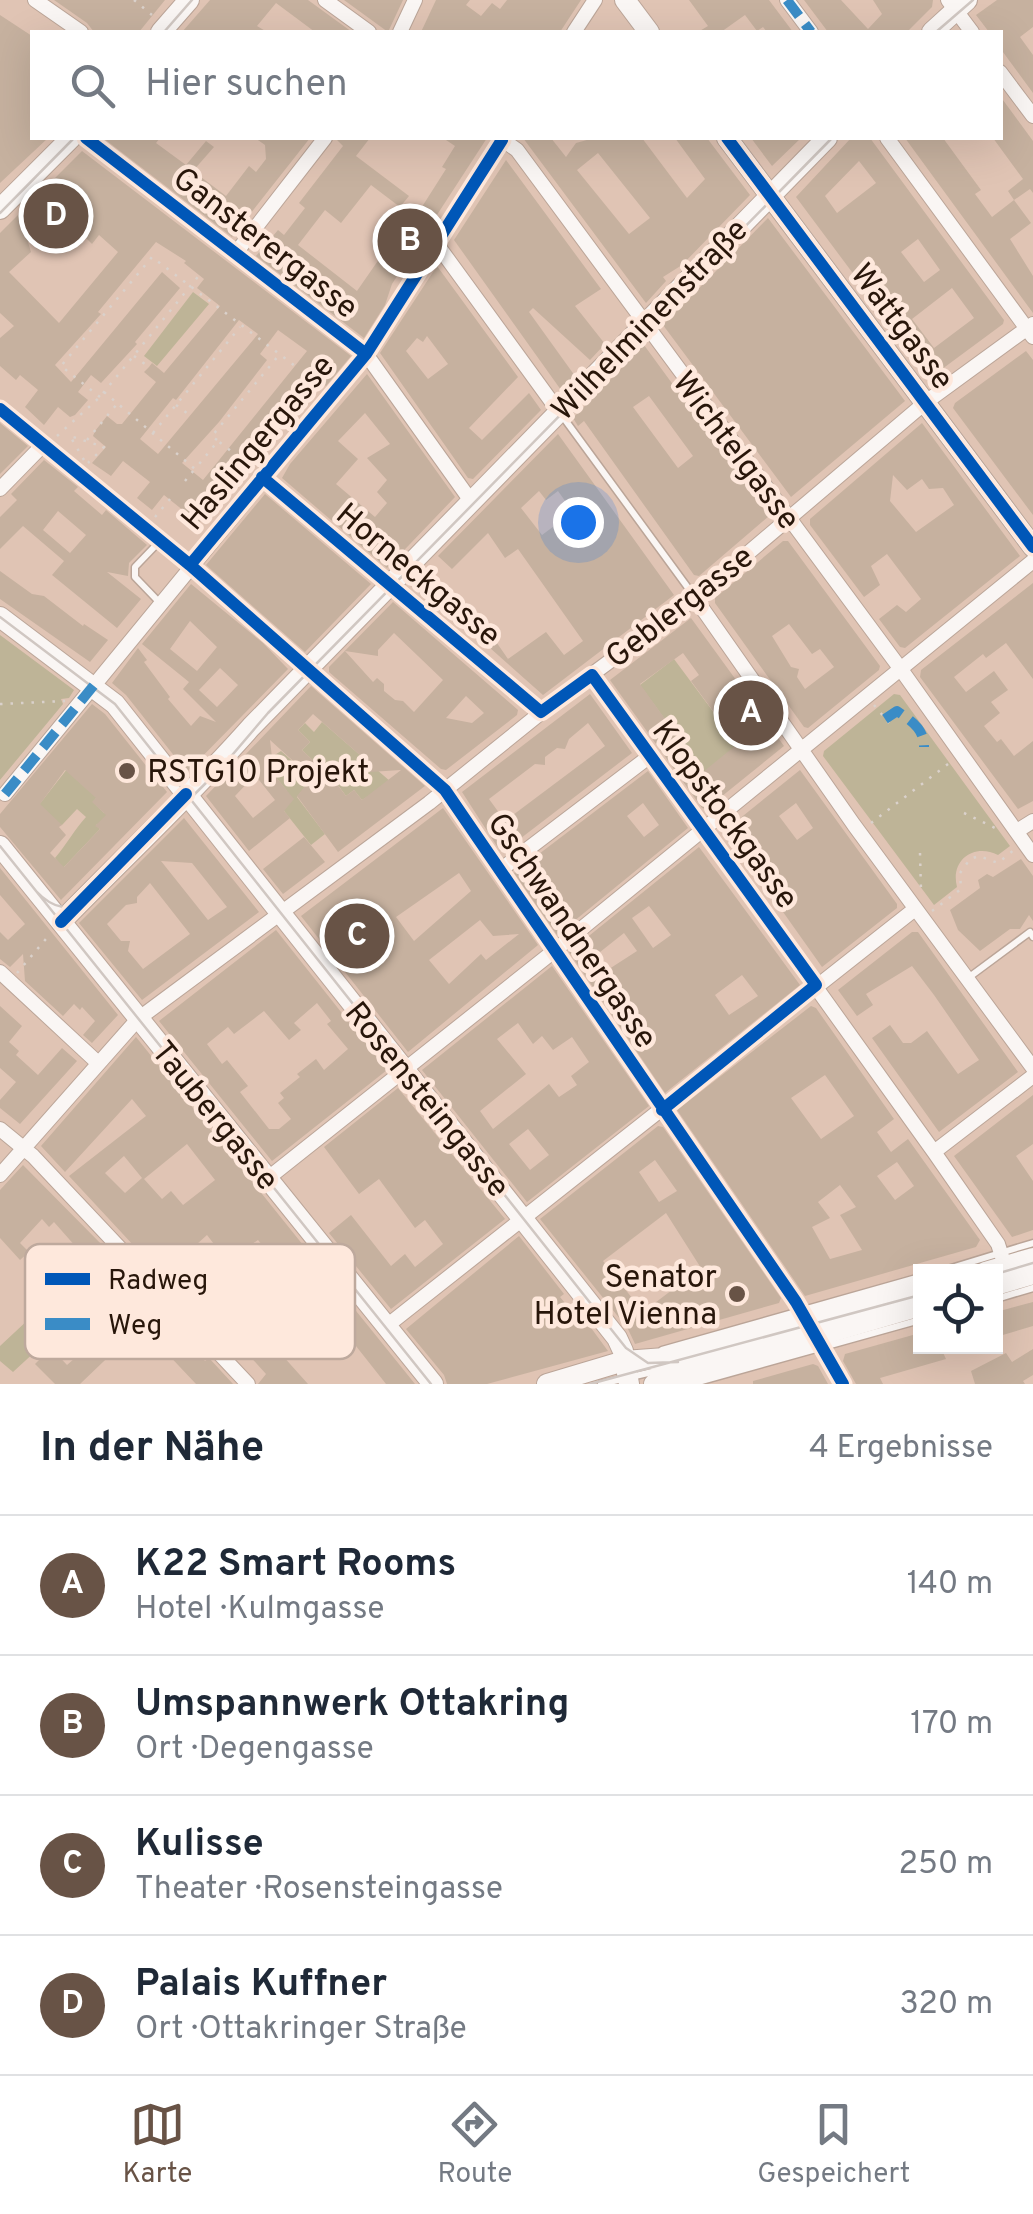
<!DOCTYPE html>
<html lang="de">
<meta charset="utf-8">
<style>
:root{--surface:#fff;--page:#f6f6f7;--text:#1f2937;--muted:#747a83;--line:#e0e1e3;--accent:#685346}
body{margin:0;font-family:Overpass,sans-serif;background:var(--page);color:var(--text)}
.controls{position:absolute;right:30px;bottom:30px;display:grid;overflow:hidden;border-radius:0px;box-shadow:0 10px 40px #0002}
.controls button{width:90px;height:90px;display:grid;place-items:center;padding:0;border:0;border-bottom:2px solid var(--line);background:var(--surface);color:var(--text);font:50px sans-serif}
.you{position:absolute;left:578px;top:522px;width:35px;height:35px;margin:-25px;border:8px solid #fff;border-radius:50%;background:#1a73e8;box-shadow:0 0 0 15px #1a73e833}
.badge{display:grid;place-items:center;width:65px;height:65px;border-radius:50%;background:var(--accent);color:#fff;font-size:32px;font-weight:700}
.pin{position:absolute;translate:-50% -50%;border:5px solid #fff;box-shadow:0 2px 10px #0006}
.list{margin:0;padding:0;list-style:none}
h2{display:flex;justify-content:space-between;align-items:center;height:130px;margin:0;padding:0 40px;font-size:42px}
h2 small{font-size:32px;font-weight:400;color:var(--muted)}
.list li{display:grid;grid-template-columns:65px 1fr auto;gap:30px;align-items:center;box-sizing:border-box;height:140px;padding:0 40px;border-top:2px solid var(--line)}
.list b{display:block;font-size:38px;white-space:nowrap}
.list p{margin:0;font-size:32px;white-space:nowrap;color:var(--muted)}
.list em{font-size:32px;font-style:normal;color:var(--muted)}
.icon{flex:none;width:55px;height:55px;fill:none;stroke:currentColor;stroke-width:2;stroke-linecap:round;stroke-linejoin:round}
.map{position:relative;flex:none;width:1033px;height:1384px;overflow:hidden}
.search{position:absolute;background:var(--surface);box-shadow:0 10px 40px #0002;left:30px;right:30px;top:30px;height:110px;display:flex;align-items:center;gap:25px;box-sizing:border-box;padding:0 35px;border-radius:0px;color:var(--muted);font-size:38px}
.sheet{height:690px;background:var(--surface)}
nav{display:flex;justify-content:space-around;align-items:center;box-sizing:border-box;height:140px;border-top:2px solid var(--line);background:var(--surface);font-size:28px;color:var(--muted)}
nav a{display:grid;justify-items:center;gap:5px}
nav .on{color:var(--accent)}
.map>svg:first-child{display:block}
</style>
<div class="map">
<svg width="1033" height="1384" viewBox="0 0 1033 1384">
<rect width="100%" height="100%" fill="#e0c4b4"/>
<!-- green -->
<path fill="#beb497" d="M193 292 209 304 157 366 144 356Z
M0 635 74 690 69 698 61 699 63 704 0 780Z
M674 659 732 737 730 740 735 746 709 780 640 685Z
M894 694 900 695 1010 846 998 855C974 843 950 860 957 887L934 905 823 756 824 751Z
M322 722 391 782 362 800 354 790 346 796 324 766 321 768 302 750 310 742 298 730 305 723 314 732Z
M82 750 76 779 97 797 93 802 104 813 115 814 96 825 100 829 63 868 55 858C67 844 74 830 86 817L77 809 62 825 31 815Z
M281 751 312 778 297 797 325 834 311 845 284 811 287 791 274 775 270 758Z
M30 1318 50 1338 13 1372 0 1361V1346Z"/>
<!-- building -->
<path fill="#c6b19f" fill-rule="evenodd" d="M54 0H165L139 32H94L87 23Z
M210 0H308L352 32H315L276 3 257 26 267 32H182Z
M344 0H403L388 32Z
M436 0H470L466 5 481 16 492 3 500 9 507 0H581L560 32H421Z
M689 0H769L793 32H767L763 27 757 31 745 15 721 32H698L708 26Z
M804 0H841L868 29 882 14 873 0H933L932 7 907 32H828Z
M997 0H1033V27L1020 37 1033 55V93L1000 48V32H989L976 15Z
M0 15 32 36V138H48L0 183Z
M1000 96 1033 141V193L1030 189 1014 200 1008 191 1023 179 993 138H1000Z
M103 138H160L156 143 186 165 206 141 214 147 193 171 226 196 249 166 256 172 266 159 265 145 255 138H310L232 237Z
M335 138H370L356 156 409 196 400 207 371 185 341 223 325 210 298 245 357 291 393 239 399 243 446 169 442 167 455 146 443 138H487L392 284 385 305 364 338 256 256 278 230 284 235 305 208 299 203 343 146Z
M523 138H551L566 157 576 143 594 138H642L687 198 705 179 675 138H707L750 195 682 265 663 277 666 281 646 303ZM598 153 650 218 629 234 577 170Z
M751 138H801L772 166Z
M851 138H870L1004 320 1003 324 934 375 928 374 796 197ZM859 161 876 183 837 213 825 196ZM918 239 940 270 924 282 901 252ZM952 288 974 318 934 348 912 319Z
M905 138H943L981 190 975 194 992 217 1014 200 1031 223 1010 239 1033 276V313Z
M82 151 351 356 326 386 320 381 212 513 209 511 199 523 164 495 152 510 137 498 150 482 123 461 111 476 92 463 106 447 93 436 95 431 107 416 117 424H122L156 382 144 372 149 367 152 363 164 373 220 306 197 288 204 279 184 263 186 261 156 242 98 312 101 314 55 365 71 382 162 272 180 288 135 342 137 344 101 383 91 375 78 392 88 400 75 415 70 417 58 407 44 425 25 407 38 390 20 375 16 380 0 366V338L14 326 0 313V233ZM45 227 55 237 69 228 81 240 84 236 92 244 99 235 118 252 59 323 9 272 31 252 28 242ZM239 320 258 334 158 454 140 439 173 398 176 400ZM278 330 307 351 203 480 182 463 219 422 267 360 260 354Z
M506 160 601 289 575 306 605 344 590 360 533 308 529 312 575 376 561 390 454 240Z
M768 218 905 401 791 497 663 325Z
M437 266 518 377 469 428 482 440 529 393 541 410 473 479 468 478 380 353ZM427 336 448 364 428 379 406 351 417 338 423 342Z
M644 345 769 516 699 576 694 575 584 421 578 426 573 418ZM649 396 693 456 678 468 633 407Z
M1026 351 1033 360V515L953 408 955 403Z
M367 374 455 497 387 568 282 478 290 464ZM365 413 390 444 367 458 387 480 377 492 387 503 375 517 336 484 358 459 338 441Z
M0 423 28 446 0 474Z
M922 423 1020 556 905 648 900 647 879 619 897 605 906 612 921 599 887 554 871 566 880 585 864 597 810 525V519ZM893 475 907 490 922 479 929 489 943 488 954 505 916 532 890 501Z
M558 434 674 595 543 695 480 639 490 633 508 659 505 661 546 632 564 655 583 641 518 549 505 558 488 533 452 569 438 556ZM539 491 546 500 558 491 573 512 542 535 521 508Z
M44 460 78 487 74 491 102 515 106 510 147 545 129 563 128 576 107 572 141 599 117 628 52 575 64 561 23 526 0 549V517L17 500 11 494ZM58 511 86 535 70 553 43 530Z
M265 494 371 584 305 652 206 565Z
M783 541H788L880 666 879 670 808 728 804 727 715 603V598ZM789 624 812 654 820 649 834 667 805 689 797 677 799 669 791 667 772 636Z
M0 571 32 594 44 596 83 626 84 624 108 640 90 662 0 599Z
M1033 583V679L1006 643 986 658 983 654 954 677 966 692 994 671 1008 690 991 702 1000 713 984 726 997 742 1001 739 1014 756 1033 741V801L1018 809 920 677 921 670Z
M191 584 263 643 288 669 187 772 126 695 112 683 138 648 147 660 144 662 170 697 168 699 191 726 200 716 216 722 183 689 189 682 142 644ZM190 621 217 647 197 671 170 649ZM220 668 238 685 217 707 199 690Z
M393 602 518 710 517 715 446 770 441 769 329 672V667ZM394 633 443 680 414 712 403 701 395 700 384 691V684L377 678 373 682 345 651 378 656V650ZM466 696 484 713 472 723 446 718Z
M691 618 784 746 706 809 702 808 610 680ZM683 653 699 675 691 681 732 737 730 740 735 746 703 772 640 684Z
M311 686 425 786 338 852 297 796 312 778 270 740 274 775 294 799 284 811 290 818 249 851 206 796ZM313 714 369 763 370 772 401 770 362 800 354 790 346 796 323 766 321 768 302 750 310 742 298 730ZM255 775 275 800 253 818 235 796Z
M590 694 632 753 504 851H500L462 792ZM588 723 605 746 505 821 489 799 535 764 545 765V757L557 748 565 749 569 739Z
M92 704 105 714 167 792 61 900 0 827V814ZM65 770 96 798 92 802 106 815 95 826 100 829 64 867 50 853 66 835 59 827 62 825 40 804Z
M800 770 897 904V908L822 967 727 833 728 828ZM796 803 813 828 797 840 779 816Z
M648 771 688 828 557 935 514 873ZM643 803 659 825 644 837 627 816Z
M443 808 538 945 408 1052 301 916ZM459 873 471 891 414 941 396 917ZM480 920 493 936 519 934 486 960 481 954 449 984 429 960Z
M184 818 259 912 142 1000 79 923ZM161 861 192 863 227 907 208 920ZM150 883 190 934 143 969 128 951 130 941H121L107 924 126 905 137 903V897Z
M304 837 325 862 283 894 263 869Z
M699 847 800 985 665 1093 569 952ZM649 906 671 935 653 948 632 918ZM624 933 637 951 606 971 595 956ZM742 975 758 996 729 1015 715 995Z
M1021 859 1033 876V921L1029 915 1020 929H1010L980 951 958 930 950 910 980 888 978 880 987 874 993 877Z
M0 868 118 1015 92 1043 83 1035 95 1021 82 1007 80 1010 74 1004 63 1016 25 981 23 954 10 967 0 959V932L8 940 25 924 0 895Z
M276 930 387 1070 272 1161 159 1021ZM317 1003 331 1021 327 1024 348 1049 324 1070 316 1059 297 1074 300 1077 280 1093 284 1098 278 1103 291 1119 279 1129H269L240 1092 248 1086 227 1060 222 1064 207 1044 228 1027 234 1034 264 1011 289 1040 301 1030 294 1023Z
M912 932H918L1018 1072 939 1132 872 1038 890 1025 903 1043H911L927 1031 958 1074 979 1060 934 995 912 966 866 994 873 1005 857 1016 838 990Z
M552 966 649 1106 527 1202 422 1070ZM518 1023 533 1044 542 1036 553 1050 572 1037 589 1062 571 1076 577 1085 559 1097 549 1084 493 1129 480 1111 526 1074 497 1039ZM528 1129 549 1155 530 1170 509 1144Z
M0 1006 22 1026 9 1042 19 1051 16 1055 38 1075 62 1048 77 1061 20 1124 0 1108V1100L16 1082 0 1068Z
M811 1006 816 1008 894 1119 877 1132 891 1152 908 1139 980 1240 976 1247 805 1296 748 1213 677 1110ZM825 1075 854 1116 821 1139 791 1098ZM897 1162 914 1186 895 1200 877 1176ZM840 1185 856 1207 840 1215 862 1250 830 1259 812 1227 830 1218 818 1202Z
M136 1037 344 1296 415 1384H386L337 1322 302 1350 285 1330 314 1306 309 1300 317 1294 307 1281 291 1262 282 1269 258 1240 227 1261 207 1235 177 1262 216 1304 233 1289 252 1310 234 1326 253 1347 265 1336 308 1384H258L266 1374 247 1353 240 1360 69 1176 146 1116 132 1099 65 1172 41 1146ZM187 1144 215 1180 183 1205 171 1191 162 1199 144 1179ZM124 1156 142 1178 125 1193 105 1173Z
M398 1088 505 1219 391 1309 329 1233 351 1215 391 1266 405 1254 415 1267 443 1244 425 1220 415 1228 379 1179 359 1194 324 1147Z
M1033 1095V1144L1016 1156 1033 1181V1230L1012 1237 954 1156Z
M658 1126 663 1127 781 1298 779 1303 635 1344 628 1329 540 1219ZM655 1160 677 1191 659 1202 639 1172ZM666 1213 701 1268 643 1312 603 1261Z
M23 1165 107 1250 93 1262 101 1270 82 1288 67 1271 84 1256 54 1222 49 1227 42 1219 20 1243 29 1252 20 1260 0 1238V1190Z
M519 1236 564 1294 560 1297 579 1320 583 1317 608 1351 487 1384H447L444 1375 406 1329Z
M122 1273 142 1294 145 1290 183 1338 205 1361 209 1358 233 1384H196L145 1330 130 1344 126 1340 80 1384H55L35 1364 51 1348 67 1365 113 1325 111 1322 125 1309 106 1288Z
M1033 1302V1326L996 1337V1312Z
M920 1333V1346H940L946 1359 880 1378 883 1384H856L843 1361 845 1354Z
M1033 1349V1375L1023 1381 1025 1384H975L971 1371 1006 1353 1012 1362Z
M813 1364 818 1366 828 1384H753V1381Z"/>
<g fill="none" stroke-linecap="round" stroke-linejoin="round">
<!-- lane casing -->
<g stroke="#bba598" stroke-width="9">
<path id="lane" d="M563 417 694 596
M159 542 135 567V577L159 602
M968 978 1030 932 1033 937
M938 1272 1033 1243
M996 1299 1033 1288
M662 1350 920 1277
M601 1384 678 1366
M691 1384 920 1320"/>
</g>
<!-- street casing -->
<g stroke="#bba598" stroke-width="16">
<path id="street" d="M35 0 81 32
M325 0 369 32
M787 0 811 32
M948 0 972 32
M400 32 415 0
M574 32 595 0
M1000 72 1033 116
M86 138 366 354 471 501
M500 138 517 150 900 668 1033 855
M887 138 1033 337
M436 243 559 412
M235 254 325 138
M0 409 190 565 445 790 796 1302 843 1384
M262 477 541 712
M0 489 43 445
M695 598 854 825 1033 1068
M592 675 934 1152 998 1244 1005 1266
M5 794 366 354 504 138
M1017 831 1033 821
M499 871 650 756
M0 972 98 1063
M0 1129 33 1156 248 1384
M934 1152 1033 1076
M0 1175 138 1019 429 803 548 707 695 598 926 402 1033 324
M267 1179 554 951 1033 561
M388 1325 915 909"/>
</g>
<!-- secondary casing -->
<g stroke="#bba598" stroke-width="22">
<path id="secondary" d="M625 0 649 32
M161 32 189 0
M932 32 967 0
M727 138 1033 547
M0 209 71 138
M0 617 115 704 617 1338 623 1351 629 1384
M0 846 433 1384
M61 922C124 857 191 795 251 727L827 138
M985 1272 1033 1258
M996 1285 1033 1274
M547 1384 624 1361 679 1357 920 1290
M654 1384 920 1306"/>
</g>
<!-- path -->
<path stroke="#dad1cb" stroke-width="2.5" stroke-dasharray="2.5 8" stroke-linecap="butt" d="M134 0 152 15
M134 356 149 367
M104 392 195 469 218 441 231 451
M100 397 61 366 152 257 299 369
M176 405 191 416
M153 433 240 327
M57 436 100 397 201 273
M87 440 117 404
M217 440 212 436 279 355
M84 460 70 436 104 447 88 463
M185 481 194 470
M155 517 170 499
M0 704 65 701
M874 705 889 723
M964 813 995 828
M871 823 952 761
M920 853 921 891
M932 911 961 889 960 873 970 859 979 856 998 863 1015 849
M17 973 51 933"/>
<!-- lane -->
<use href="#lane" stroke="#faf6f4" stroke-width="6"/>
<!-- street -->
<use href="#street" stroke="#faf6f4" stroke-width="14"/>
<!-- secondary -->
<use href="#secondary" stroke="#faf6f4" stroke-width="20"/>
<!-- tram -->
<path stroke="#d0c7c2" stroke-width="2.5" d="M164 32 192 0
M936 32 973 0
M0 213 74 138
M0 617 115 704 626 1348 648 1363 678 1362
M0 846 431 1384
M36 891C53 909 70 913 91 897L222 767 268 713 832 138
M996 1274 1033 1263
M590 1384 920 1295"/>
<!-- quiet -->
<path stroke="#3a8cc6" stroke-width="10" stroke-dasharray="20 10" stroke-linecap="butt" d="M787 0 811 32
M885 719 897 711C911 721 924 728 924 747
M5 794 94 685"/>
<!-- cycleway casing -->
<g stroke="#fee8dc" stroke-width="19">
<path id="cycleway" d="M86 138 366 354
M727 138 1033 547
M0 409 190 565 445 790 796 1302 843 1384
M262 477 541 712 592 675 816 985 662 1110
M190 565 366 354 502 140 500 138
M61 922 186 794"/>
</g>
<!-- cycleway -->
<use href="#cycleway" stroke="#0057b8" stroke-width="12"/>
</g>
<!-- markers -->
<g fill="#685346" stroke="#fee8dc" stroke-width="4">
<circle cx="127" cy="771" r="10"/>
<circle cx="737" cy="1294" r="10"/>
</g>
<g text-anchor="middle" stroke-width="9" stroke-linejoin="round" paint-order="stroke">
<!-- street labels -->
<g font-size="32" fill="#28160a" stroke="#fee8dc">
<text transform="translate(266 242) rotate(38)" y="11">Gansterergasse</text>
<text transform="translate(649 319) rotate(-46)" y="11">Wilhelminenstraße</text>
<text transform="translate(903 326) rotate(53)" y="11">Wattgasse</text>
<text transform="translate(257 442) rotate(-50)" y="11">Haslingergasse</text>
<text transform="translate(737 450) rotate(53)" y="11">Wichtelgasse</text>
<text transform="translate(419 574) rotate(40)" y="11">Horneckgasse</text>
<text transform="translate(679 606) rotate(-38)" y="11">Geblergasse</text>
<text transform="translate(726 814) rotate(54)" y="11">Klopstockgasse</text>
<text transform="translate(573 930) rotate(56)" y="11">Gschwandnergasse</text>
<text transform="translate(428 1099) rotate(51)" y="11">Rosensteingasse</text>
<text transform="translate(216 1115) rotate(51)" y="11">Taubergasse</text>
</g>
<!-- poi labels -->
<g font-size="32" fill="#28160a" stroke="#fee8dc" text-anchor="start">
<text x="147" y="782">RSTG10 Projekt</text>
<text x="717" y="1287" text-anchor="end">Senator<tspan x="717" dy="37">Hotel Vienna</tspan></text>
</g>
</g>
<!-- legend -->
<rect x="25" y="1244" width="330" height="115" rx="15" fill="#fee8dc" stroke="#bea99d" stroke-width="2.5"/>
<rect x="45" y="1273" width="45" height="12" fill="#0057b8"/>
<rect x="45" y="1318" width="45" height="12" fill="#3a8cc6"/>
<g font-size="28" fill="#28160a">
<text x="108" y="1289">Radweg</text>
<text x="108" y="1334">Weg</text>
</g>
</svg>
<div class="controls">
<button><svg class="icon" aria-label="locate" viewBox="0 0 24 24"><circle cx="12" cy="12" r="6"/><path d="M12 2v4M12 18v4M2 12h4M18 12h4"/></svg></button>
</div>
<div class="you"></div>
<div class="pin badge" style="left:751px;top:713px">A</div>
<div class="pin badge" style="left:410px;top:241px">B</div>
<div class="pin badge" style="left:357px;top:936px">C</div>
<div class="pin badge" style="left:56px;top:216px">D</div>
<div class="search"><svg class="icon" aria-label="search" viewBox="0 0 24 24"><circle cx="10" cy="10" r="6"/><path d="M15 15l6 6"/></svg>Hier suchen</div>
</div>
<section class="sheet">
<h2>In der Nähe<small>4 Ergebnisse</small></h2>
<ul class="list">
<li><span class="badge">A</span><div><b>K22 Smart Rooms</b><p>Hotel · Kulmgasse</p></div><em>140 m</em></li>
<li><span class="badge">B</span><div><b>Umspannwerk Ottakring</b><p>Ort · Degengasse</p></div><em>170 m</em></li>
<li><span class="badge">C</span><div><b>Kulisse</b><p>Theater · Rosensteingasse</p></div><em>250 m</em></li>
<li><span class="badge">D</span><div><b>Palais Kuffner</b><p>Ort · Ottakringer Straße</p></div><em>320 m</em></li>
</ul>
</section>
<nav>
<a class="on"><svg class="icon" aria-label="map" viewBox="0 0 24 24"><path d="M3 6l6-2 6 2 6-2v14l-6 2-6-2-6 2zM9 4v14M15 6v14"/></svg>Karte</a>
<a><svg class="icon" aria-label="directions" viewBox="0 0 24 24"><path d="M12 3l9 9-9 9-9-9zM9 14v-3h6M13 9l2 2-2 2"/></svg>Route</a>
<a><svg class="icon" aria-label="saved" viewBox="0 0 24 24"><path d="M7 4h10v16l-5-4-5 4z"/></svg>Gespeichert</a>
</nav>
